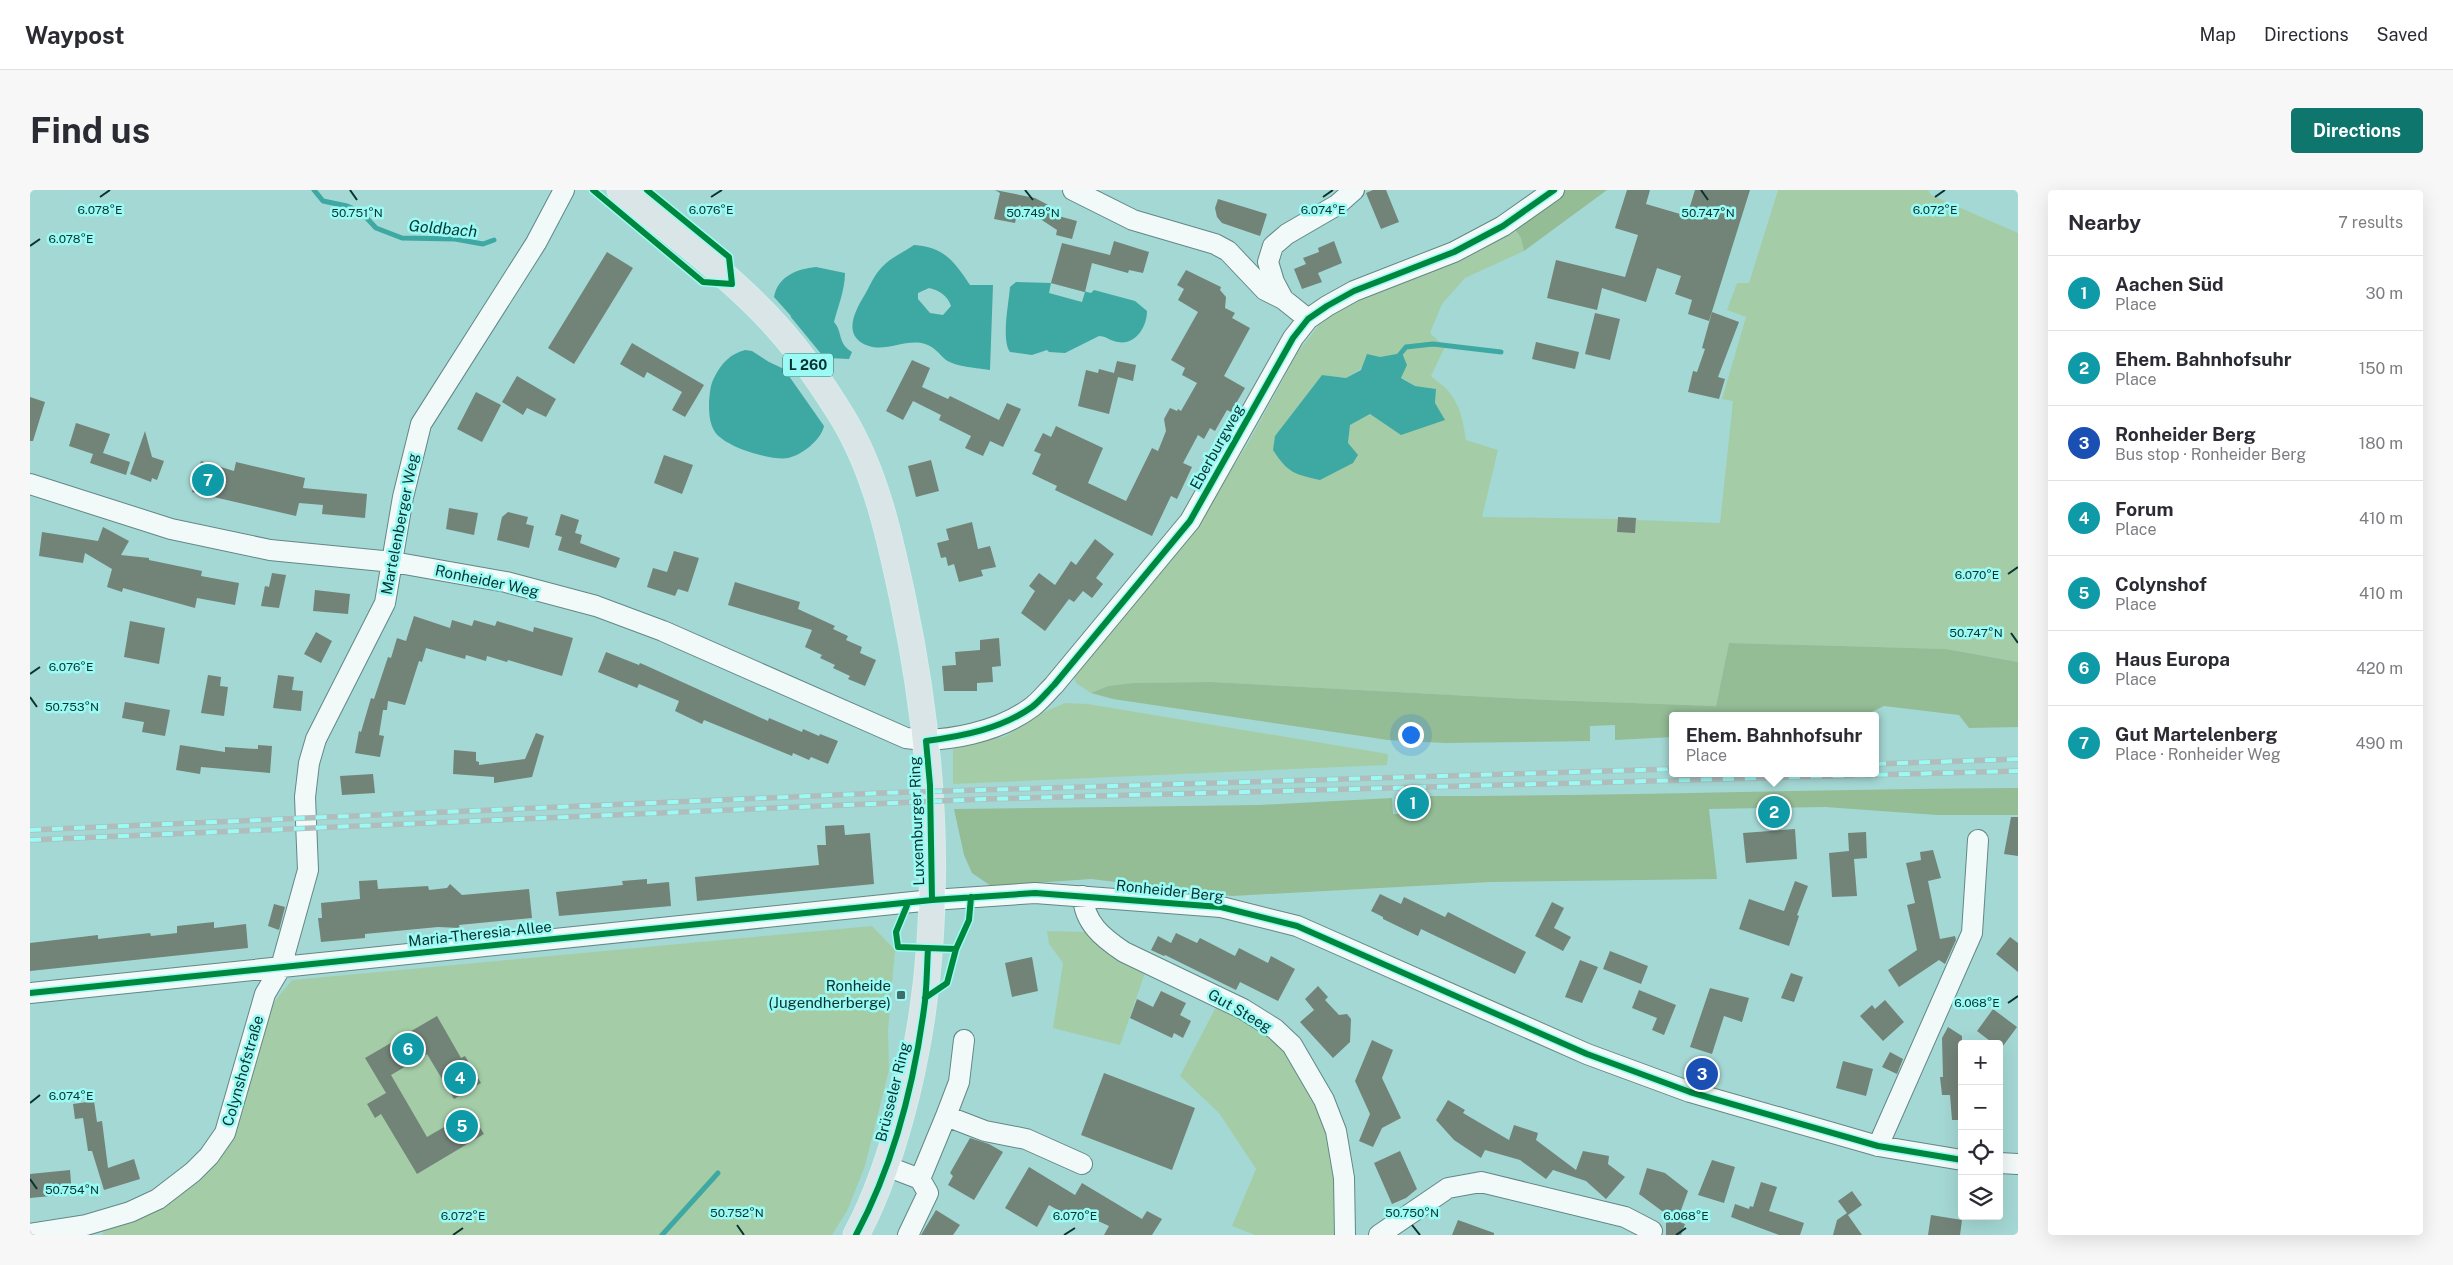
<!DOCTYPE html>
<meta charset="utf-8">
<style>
:root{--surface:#fff;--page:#f7f7f7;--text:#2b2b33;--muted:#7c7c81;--line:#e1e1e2;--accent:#0f766e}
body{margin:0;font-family:"Public Sans",sans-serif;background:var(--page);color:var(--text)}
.controls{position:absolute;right:15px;bottom:15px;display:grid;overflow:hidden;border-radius:5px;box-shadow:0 5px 20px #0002}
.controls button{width:45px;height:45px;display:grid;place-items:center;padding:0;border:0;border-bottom:1px solid var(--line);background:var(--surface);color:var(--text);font:25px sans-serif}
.you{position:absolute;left:1380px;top:544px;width:18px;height:18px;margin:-12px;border:4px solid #fff;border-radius:50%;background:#1a73e8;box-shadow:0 0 0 8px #1a73e833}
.badge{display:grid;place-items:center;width:32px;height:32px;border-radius:50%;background:var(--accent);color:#fff;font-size:16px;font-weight:700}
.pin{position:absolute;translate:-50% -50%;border:2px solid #fff;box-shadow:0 1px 5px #0006}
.popup{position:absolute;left:1639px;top:522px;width:210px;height:65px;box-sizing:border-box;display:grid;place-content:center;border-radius:5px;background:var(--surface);filter:drop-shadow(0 1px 4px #0005);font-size:16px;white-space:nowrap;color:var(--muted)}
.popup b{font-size:19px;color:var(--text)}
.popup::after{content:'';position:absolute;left:50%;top:100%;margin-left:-10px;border:10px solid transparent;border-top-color:var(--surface)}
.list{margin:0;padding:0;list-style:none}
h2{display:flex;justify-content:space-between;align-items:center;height:65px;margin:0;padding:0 20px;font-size:21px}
h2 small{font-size:16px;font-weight:400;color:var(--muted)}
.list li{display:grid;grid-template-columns:32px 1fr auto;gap:15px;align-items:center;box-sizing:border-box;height:75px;padding:0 20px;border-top:1px solid var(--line)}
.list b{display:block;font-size:19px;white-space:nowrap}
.list p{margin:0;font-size:16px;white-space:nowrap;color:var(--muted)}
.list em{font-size:16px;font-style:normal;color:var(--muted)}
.icon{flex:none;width:28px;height:28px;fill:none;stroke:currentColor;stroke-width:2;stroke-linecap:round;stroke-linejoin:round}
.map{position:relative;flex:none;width:1988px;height:1045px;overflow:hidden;border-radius:5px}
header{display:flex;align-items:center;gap:30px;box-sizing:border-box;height:70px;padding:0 25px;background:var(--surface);border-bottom:1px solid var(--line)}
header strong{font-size:24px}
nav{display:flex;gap:28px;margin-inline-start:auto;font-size:18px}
.intro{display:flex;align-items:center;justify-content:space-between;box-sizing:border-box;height:120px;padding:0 30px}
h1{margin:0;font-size:35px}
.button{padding:12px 22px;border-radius:5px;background:var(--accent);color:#fff;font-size:18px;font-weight:700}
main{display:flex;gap:30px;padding:0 30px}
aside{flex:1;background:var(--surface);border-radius:5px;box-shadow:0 5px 20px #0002}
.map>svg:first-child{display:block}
</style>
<header>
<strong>Waypost</strong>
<nav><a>Map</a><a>Directions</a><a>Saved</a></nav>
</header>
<div class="intro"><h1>Find us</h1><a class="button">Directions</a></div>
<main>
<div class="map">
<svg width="1988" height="1045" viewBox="0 0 1988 1045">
<rect width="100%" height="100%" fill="#a4d8d4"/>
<!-- green -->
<path fill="#a4cda7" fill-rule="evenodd" d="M1748 0H1898L1901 5 1988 43V472L1916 459 1699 453 1686 516 1517 510 1181 492 1103 493 1078 496 1061 503 1046 493 1043 485 1170 329 1217 255 1269 160 1290 134 1323 110 1484 38 1491 48 1494 61 1435 88 1412 114 1400 143 1415 157 1401 186C1406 191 1415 196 1419 202 1431 216 1433 232 1436 250L1468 260 1452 327 1588 329V327L1607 328V330L1690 333 1703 211 1692 209 1716 127 1697 120 1707 93H1719ZM1372 163 1371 187 1385 196 1406 199 1405 213 1371 244 1340 224 1320 235 1318 253 1245 246 1292 185 1316 188 1350 167Z
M1035 513 1058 514 1358 564 1357 575 923 594V559L976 546 1014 522Z
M842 736 865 760 858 841 859 880 835 976 817 1021 802 1045H73V1037L177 980 239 818 262 790Z
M1017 741 1056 742 1070 757 1116 780 1090 855 1023 838 1033 773 1019 754Z
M1187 815 1236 841 1250 853 1290 923 1301 951 1310 1007 1308 1045H1225L1202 1036 1226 979 1189 923 1150 886Z"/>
<!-- forest -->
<path fill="#94bc95" d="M1533 0H1577L1494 61 1491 48 1484 38Z
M1699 453 1916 459 1988 472V537L1939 538 1929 525 1854 516 1840 523V526H1643V547L1585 550V535L1560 536V551L1415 553 1358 550 1083 509 1061 503 1078 496 1103 493 1181 492 1517 510 1686 516Z
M1988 598V625H1907L1795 617 1679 619 1687 689 1460 692 1202 706 1061 689 961 696 942 683 934 665 924 619 1230 615 1362 608 1363 624H1398L1397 606C1594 606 1791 599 1988 598Z"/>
<!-- water -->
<path fill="#3ea8a3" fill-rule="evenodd" d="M884 55C914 57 924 71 940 95H963L960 180C948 178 926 177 916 170 909 164 905 157 895 154 877 148 857 162 839 156 811 147 825 121 834 106 840 96 844 85 852 77 860 68 874 62 884 55ZM899 98C909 100 918 106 921 116L913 125 900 123 888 109V103Z
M786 77 815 83C815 100 808 116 804 132 813 142 807 153 822 162L819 169 798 168 764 178 753 141 761 126 744 107C748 86 767 79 786 77Z
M986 92 1021 93 1061 103 1064 100 1105 111 1117 121C1117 138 1104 158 1084 151 1079 150 1076 146 1069 146L1035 163 1019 162 1017 160 1002 165 980 162C971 150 979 112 980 97Z
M715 160 722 161 739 172 754 179 794 236C791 250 772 265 758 268 741 271 695 257 685 242 679 233 679 221 679 212 680 202 680 195 685 186 692 173 700 164 715 160Z
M1372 163 1377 175 1371 188 1385 196 1406 199 1405 213 1415 230 1371 245 1340 224 1320 235 1318 253 1328 265 1323 273 1290 290C1264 284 1258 283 1243 260L1245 246 1292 185 1316 188 1331 180 1337 164 1350 167Z"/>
<!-- pier -->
<path fill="#a4d8d4" d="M1021 93 1055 102 1052 112 1019 103Z
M750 117 760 126 797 171 762 180 754 168 750 141 758 126Z"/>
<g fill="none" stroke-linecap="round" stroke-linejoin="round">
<!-- stream -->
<path stroke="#3ea8a3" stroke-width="5" d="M284 0 293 11 317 16 331 22 346 38 372 48 425 49 453 54 464 50
M1367 168 1376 157 1403 154 1471 162
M632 1045 688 983"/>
</g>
<!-- building -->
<path fill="#728378" d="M965 0 1005 8 1024 18 1021 24 1047 31 1042 49 1026 45 1027 40 989 15 985 33 964 29 970 3Z
M1343 0H1356L1369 32 1351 39 1336 3Z
M1597 0H1620L1616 14 1657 26 1665 0H1720L1679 131 1658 124 1662 110 1645 104 1651 86 1627 78 1616 112 1572 98 1567 120 1517 108 1526 70 1595 87 1608 45 1585 38Z
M1188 9 1237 24 1230 46 1192 33 1187 27 1185 18Z
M1084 51 1119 62 1113 83 1099 80 1098 83 1062 73 1055 102 1021 93 1032 53 1080 65Z
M1304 51 1312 73 1288 83 1292 92 1272 99 1264 79 1276 74 1273 68 1289 62 1288 58Z
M577 62 603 78 544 174 518 158Z
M1156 80 1191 97 1190 100 1196 107 1195 118 1205 123 1202 128 1220 138 1194 186 1215 198 1201 222 1197 220 1185 241 1180 238 1174 249 1168 245 1153 273 1162 277 1147 309 1141 306 1122 346 1025 300 1027 296 1002 284 1011 264 1004 261 1013 243 1021 247 1026 236 1073 258 1058 293 1096 311 1122 258 1128 261 1136 241 1134 229 1140 218 1147 221 1148 219 1151 221 1167 193 1152 185 1155 178 1141 170 1168 122 1148 110 1154 99 1147 95Z
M1682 122 1709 132 1688 187 1695 189 1689 209 1658 202 1663 181 1667 182 1675 159 1672 158Z
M1565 123 1590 129 1580 170 1555 164Z
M1506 152 1549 162 1545 179 1502 169Z
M602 153 674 195 655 227 642 220 652 202 617 182 614 188 590 174Z
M882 170 900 178 892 197 918 209 920 206 969 230 977 213 991 219 973 257 960 251 953 266 935 258 941 246 909 230 911 225 883 211 873 230 856 221Z
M1087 171 1106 175 1103 191 1088 187 1079 224 1048 216 1056 180 1068 183 1069 179 1084 183Z
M487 186 526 209 516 227 497 218 493 225 472 212Z
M446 202 471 215 452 252 427 239Z
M0 207 15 212 3 251H0Z
M46 233 80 244 73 263 100 272 96 285 60 273 63 264 39 256Z
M115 241 122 267 134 271 127 290 122 288 121 292 100 284Z
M634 265 663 275 652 304 624 293Z
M901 270 909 301 886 307 878 276Z
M171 271 204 281 206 272 275 288 273 298 337 304 335 328 292 324 293 315 269 313 266 326 162 302Z
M419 318 448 323 444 345 416 339Z
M478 322 498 327 496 334 504 336 499 358 467 350 472 327Z
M531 324 549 330 545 343 552 345 550 353 590 368 586 378 528 360 532 347 525 345Z
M1588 327 1606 328 1605 343 1587 342Z
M942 332 948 359 960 356 966 377 951 380 953 386 929 392 924 374 918 376 916 367 911 368 907 353 919 350 916 339Z
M73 337 99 351 91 365 119 368V370L172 381 171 386 209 393 205 415 167 408 165 418 93 398 92 402 77 397 82 379 55 363 53 373 9 366 12 342 68 351Z
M1065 349 1084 364 1066 388 1073 394 1062 408 1053 401 1044 412 1039 409 1015 441 991 423 1005 401 999 396 1009 383 1025 395 1041 371 1046 375Z
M644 361 669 368 658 402 648 399 645 406 617 397 623 378 637 382Z
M242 383 256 385 249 418 231 416 235 396 239 397Z
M705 392 770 412 768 419 805 436 803 439 818 446 816 450 832 457 830 463 846 470 835 496 818 489 820 486 803 478 805 475 790 468 792 465 775 457 782 440 698 415Z
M285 400 320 404 318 424 283 421Z
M384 426 420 438 422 430 442 436 444 430 465 436 467 431 503 442 504 437 543 448 532 486 478 470 477 472 457 466 456 471 436 465 435 469 396 458 392 472 389 471 375 515 358 511 357 520H353L349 545 354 546 350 567 325 563 329 541 331 542 341 508 344 509 358 467 361 468 367 448 376 451Z
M100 431 135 438 129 474 94 467Z
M286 442 302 451 291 473 274 464Z
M969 448 971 476 962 477 963 492 947 493V501H914L912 476 926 475 925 462 950 460V450Z
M576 462 609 475 610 473 617 476 738 531 739 528 772 542 773 539 789 546 790 544 808 551 798 574 781 567 779 570 763 563 762 566 674 530 672 534 645 521 649 511 609 494 607 498 568 482Z
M178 485 191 487 190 496 198 497 194 526 171 523Z
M248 485 264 487 262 500 273 501 271 521 243 518Z
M95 512 140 520 135 546 112 542 114 532 92 528Z
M506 543 514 546 502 587 464 593V587L423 584 424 560 446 562V571L449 572V575L495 569Z
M150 555 195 562V557L228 559V555L242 556 240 583 171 577 170 584 146 580Z
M343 584 345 603 312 605 310 586Z
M1371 606H1394V620L1371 621Z
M1981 627H1988V666L1974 664Z
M814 635 815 645 840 643 844 694 667 711 665 687 789 675 787 655H796L795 636Z
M1765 639 1767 669 1716 673 1713 643Z
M1836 642 1837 668 1824 669 1827 706 1802 707 1799 663 1819 661 1818 643Z
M1903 660 1911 688 1898 691 1910 749 1925 746 1926 750 1915 774 1909 770 1869 797 1858 780 1887 760 1877 715 1885 713 1876 673 1891 670 1890 662Z
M617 689V694L639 692 641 716 529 726 526 702 593 695 592 691Z
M347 690 348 699 398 696 399 700 417 698 420 694 432 705 499 699 502 728 429 735 430 738 408 737 335 744V748L291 752 288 728H292L291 713 330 709 329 691Z
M1765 691 1778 696 1767 725 1769 726 1759 756 1709 739 1719 709 1754 721Z
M1350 704 1371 714 1374 707 1415 727 1418 722 1496 762 1485 784 1391 739 1388 746 1353 729V727L1341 721Z
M1522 712 1534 718 1524 738 1541 747 1533 761 1505 746Z
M244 714 255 717 249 740 238 736Z
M184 732V738L216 734 218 758 0 781V753L68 745V749L120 743 121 746 147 743V736Z
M1146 743 1167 753 1170 748 1205 766 1209 758 1238 773 1241 766 1265 779 1248 811 1210 792 1206 800 1135 765 1134 766 1121 760 1128 746 1141 753Z
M1980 747 1988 753V782L1966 764Z
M1580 761 1618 776 1611 794 1573 779Z
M1002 767 1008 801 982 807 975 773Z
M1550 770 1568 777 1552 813 1535 807Z
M1761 783 1773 787 1764 812 1751 808Z
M1288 796 1298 807 1295 810 1309 825 1317 824 1321 829 1320 852 1303 868 1270 832 1284 820 1275 809Z
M1680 798 1719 808 1712 832 1694 826 1682 864 1660 857Z
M1609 800 1646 815 1634 845 1622 840 1627 828 1602 818Z
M1131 801 1156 813 1150 825 1161 831 1153 848 1144 843 1142 848 1100 828 1107 809 1123 817Z
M1855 810 1874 832 1853 851 1830 826 1842 815 1845 819Z
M1963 819 1987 837 1973 856 1964 854 1947 841Z
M407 826 431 868 435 866 451 893 424 909 397 864 361 885 397 947 440 922 454 944 387 984 351 924 345 928 337 914 356 903 335 868Z
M1918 837 1932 846V930H1922L1920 905H1912L1910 887H1913L1912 848Z
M1342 850 1363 860 1352 888 1371 928 1352 938 1343 957 1329 951 1340 924 1325 891Z
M1860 862 1873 869 1867 884 1852 877Z
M1813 871 1843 879 1836 906 1806 898Z
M1074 883 1165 918 1142 980 1051 945Z
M1418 910 1435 920 1433 923 1479 950 1484 935 1508 943 1506 950 1546 980 1553 961 1579 966 1578 974 1595 987 1576 1009 1556 991 1523 980 1516 989 1490 970 1455 960 1451 968 1424 950 1406 930Z
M64 911 67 932 72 931 78 978 104 969 110 989 74 1000 62 961H58L53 928 45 929 43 914Z
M940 948 959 954 973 962 944 1010 918 995 923 986 920 983Z
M1370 961 1387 999 1376 1008 1362 1014 1344 973Z
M1682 970 1705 977 1694 1013 1668 1005Z
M999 977 1045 1005 1052 993 1112 1029 1117 1021 1132 1029 1122 1045H1074L1079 1036 1055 1025 1049 1032 1019 1015 1007 1037 975 1018Z
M1617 978 1635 983 1658 1001 1647 1031 1655 1034 1651 1045H1636V1024L1609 1004Z
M40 980 42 1004 0 1008V984Z
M1731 992 1747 997 1739 1021 1774 1033 1770 1045H1749L1701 1027 1705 1014 1719 1019 1720 1016 1723 1017Z
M1822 1001 1832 1015 1818 1025 1832 1045H1803L1807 1030 1817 1023 1808 1011Z
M906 1020 930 1035 923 1045H891Z
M1901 1025 1932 1030 1930 1045H1898Z
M1428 1030 1464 1043V1045H1422Z"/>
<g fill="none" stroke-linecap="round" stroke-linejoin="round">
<!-- minor casing -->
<g stroke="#618886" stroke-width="22">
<path id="minor" d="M1043 0 1103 30 1185 54 1198 61 1235 100 1253 109
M1278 129 1253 109 1244 92 1238 72 1243 56 1257 44 1307 15 1324 0
M0 294 141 339 240 360 363 372 476 392 566 416 633 441 876 548C916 554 970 541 1002 517 1010 511 1017 502 1024 495L1160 331 1263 148 1278 129 1297 116 1324 101 1424 62 1473 36 1524 0
M1053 706C1054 733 1073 748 1094 762L1213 819 1245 839 1262 855 1294 910 1306 941 1314 988 1315 1045
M0 803 902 710 1005 703 1191 717 1267 736 1557 864 1660 902 1848 956 1932 970
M916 926 929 892 934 850
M1848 956 1942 743 1948 650
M1969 973 1988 974
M856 976 890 989
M0 1044 56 1035 100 1022 128 1009 163 982 179 966 195 943 235 804 251 777 278 680 275 607 279 573 286 549 355 413 373 307 391 234 506 53 534 0
M878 1045 898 1003 890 989 916 926 955 941 996 949 1052 974
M1349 1045 1418 998 1451 992 1595 1027 1622 1041"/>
</g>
<!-- major casing -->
<g stroke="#d6edec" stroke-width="27">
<path id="major" d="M590 0C642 43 704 88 748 138 773 166 794 197 813 228 846 283 860 348 873 410 907 572 916 741 877 903 865 951 850 1001 826 1045"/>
</g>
<!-- minor -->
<use href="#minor" stroke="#f1f9f9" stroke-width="20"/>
<!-- major -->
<use href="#major" stroke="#dae5e8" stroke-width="25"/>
<!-- rail casing -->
<g stroke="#afbebd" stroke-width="5.5">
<path id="rail" d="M1845 574 1988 569
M0 640 851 603 1643 579
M0 650 956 609 1988 581"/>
</g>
<!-- rail -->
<use href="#rail" stroke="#9bfbf4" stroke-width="4" stroke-dasharray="11" stroke-linecap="butt"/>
<!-- cycleway casing -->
<g stroke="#9bfbf4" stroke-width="9">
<path id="cycleway" d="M563 0 673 92 702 94 699 67 617 0
M902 710 900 595 896 551C933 546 971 539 1002 517 1010 511 1017 502 1024 495L1160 331 1263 148 1278 129 1297 116 1324 101 1424 62 1473 36 1524 0
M878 713 866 742 868 757 926 759
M0 803 902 710 1005 703 1191 717 1267 736 1557 864 1660 902 1848 956 1932 970
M895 808 917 793 926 759 939 730 941 707
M826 1045C864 974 885 890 895 811 897 793 897 775 898 758"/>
</g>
<!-- cycleway -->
<use href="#cycleway" stroke="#00873e" stroke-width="6"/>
</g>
<!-- ticks -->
<path fill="none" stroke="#073331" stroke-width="2" d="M320 0 327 10M995 0 1003 10M1671 0 1678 10M70 7 80 0M681 7 692 0M1293 7 1303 0M1905 7 1915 0M0 56 10 49M1978 384 1988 377M1981 443 1988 453M0 484 10 477M0 507 7 517M1978 813 1988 806M0 913 10 905M0 989 7 999M707 1035 714 1045M1382 1035 1390 1045M423 1045 433 1038M1034 1045 1045 1038M1646 1045 1656 1038"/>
<!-- markers -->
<rect fill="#3e6d6a" stroke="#9bfbf4" stroke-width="2" x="866" y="800" width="10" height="10" rx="2.5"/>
<g text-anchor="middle" stroke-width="5" stroke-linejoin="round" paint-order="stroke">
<!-- shield labels -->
<rect fill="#9bfbf4" stroke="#336f6c" stroke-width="1" x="753" y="163.5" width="50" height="23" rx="4"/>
<g font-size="14" font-weight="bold" fill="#073331">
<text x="778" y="180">L 260</text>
</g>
<!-- street labels -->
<g font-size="15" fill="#073331" stroke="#9bfbf4">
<text transform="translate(1187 257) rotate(-61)" y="5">Eberburgweg</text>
<text transform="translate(370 334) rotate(-79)" y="5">Martelenberger Weg</text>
<text transform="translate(457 391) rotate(12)" y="5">Ronheider Weg</text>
<text transform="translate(887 631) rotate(-92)" y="5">Luxemburger Ring</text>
<text transform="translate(1140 701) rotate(6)" y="5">Ronheider Berg</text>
<text transform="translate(450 744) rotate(-6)" y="5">Maria-Theresia-Allee</text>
<text transform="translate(1210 821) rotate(30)" y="5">Gut Steeg</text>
<text transform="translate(213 881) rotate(-74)" y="5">Colynshofstraße</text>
<text transform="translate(863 902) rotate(-76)" y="5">Brüsseler Ring</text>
</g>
<!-- poi labels -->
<g font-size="15" fill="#073331" stroke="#9bfbf4" text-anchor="end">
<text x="861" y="801">Ronheide<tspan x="861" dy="17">(Jugendherberge)</tspan></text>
</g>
<!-- water labels -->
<g font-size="16" font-style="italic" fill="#023836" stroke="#9bfbf4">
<text transform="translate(413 38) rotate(5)" y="6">Goldbach</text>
</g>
</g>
<g font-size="12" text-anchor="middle" fill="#073331" stroke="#9bfbf4" stroke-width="5" stroke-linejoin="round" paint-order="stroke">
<text x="1905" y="24">6.072°E</text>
<text x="70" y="24">6.078°E</text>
<text x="1293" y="24">6.074°E</text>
<text x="681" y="24">6.076°E</text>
<text x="327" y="27">50.751°N</text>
<text x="1003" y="27">50.749°N</text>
<text x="1678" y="27">50.747°N</text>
<text x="41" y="53">6.078°E</text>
<text x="1947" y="389">6.070°E</text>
<text x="1946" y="447">50.747°N</text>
<text x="41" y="481">6.076°E</text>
<text x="42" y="521">50.753°N</text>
<text x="1947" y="817">6.068°E</text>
<text x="41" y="910">6.074°E</text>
<text x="42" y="1004">50.754°N</text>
<text x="707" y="1027">50.752°N</text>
<text x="1382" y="1027">50.750°N</text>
<text x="433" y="1030">6.072°E</text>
<text x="1045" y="1030">6.070°E</text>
<text x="1656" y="1030">6.068°E</text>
</g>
</svg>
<div class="controls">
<button>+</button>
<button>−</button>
<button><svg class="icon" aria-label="locate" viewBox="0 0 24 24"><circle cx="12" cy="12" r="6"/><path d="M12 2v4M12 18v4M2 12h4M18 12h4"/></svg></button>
<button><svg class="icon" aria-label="layers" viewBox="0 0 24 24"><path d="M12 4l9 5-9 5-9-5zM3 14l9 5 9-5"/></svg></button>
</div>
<div class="you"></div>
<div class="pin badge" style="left:1383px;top:613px;background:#0f9aa8">1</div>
<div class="pin badge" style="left:1744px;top:622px;background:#0f9aa8">2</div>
<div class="popup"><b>Ehem. Bahnhofsuhr</b>Place</div>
<div class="pin badge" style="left:1672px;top:884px;background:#1a4fb4">3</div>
<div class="pin badge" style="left:430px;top:888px;background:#0f9aa8">4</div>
<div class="pin badge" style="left:432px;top:936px;background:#0f9aa8">5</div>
<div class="pin badge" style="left:378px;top:859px;background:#0f9aa8">6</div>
<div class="pin badge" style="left:178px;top:290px;background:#0f9aa8">7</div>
</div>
<aside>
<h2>Nearby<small>7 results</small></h2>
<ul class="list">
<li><span class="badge" style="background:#0f9aa8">1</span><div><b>Aachen Süd</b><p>Place</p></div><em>30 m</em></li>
<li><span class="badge" style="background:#0f9aa8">2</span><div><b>Ehem. Bahnhofsuhr</b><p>Place</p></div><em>150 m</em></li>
<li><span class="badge" style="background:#1a4fb4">3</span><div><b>Ronheider Berg</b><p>Bus stop · Ronheider Berg</p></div><em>180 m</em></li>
<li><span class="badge" style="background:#0f9aa8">4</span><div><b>Forum</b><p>Place</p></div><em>410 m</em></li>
<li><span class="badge" style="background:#0f9aa8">5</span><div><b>Colynshof</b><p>Place</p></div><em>410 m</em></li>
<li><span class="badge" style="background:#0f9aa8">6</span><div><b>Haus Europa</b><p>Place</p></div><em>420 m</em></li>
<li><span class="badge" style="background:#0f9aa8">7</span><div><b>Gut Martelenberg</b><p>Place · Ronheider Weg</p></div><em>490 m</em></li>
</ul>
</aside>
</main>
